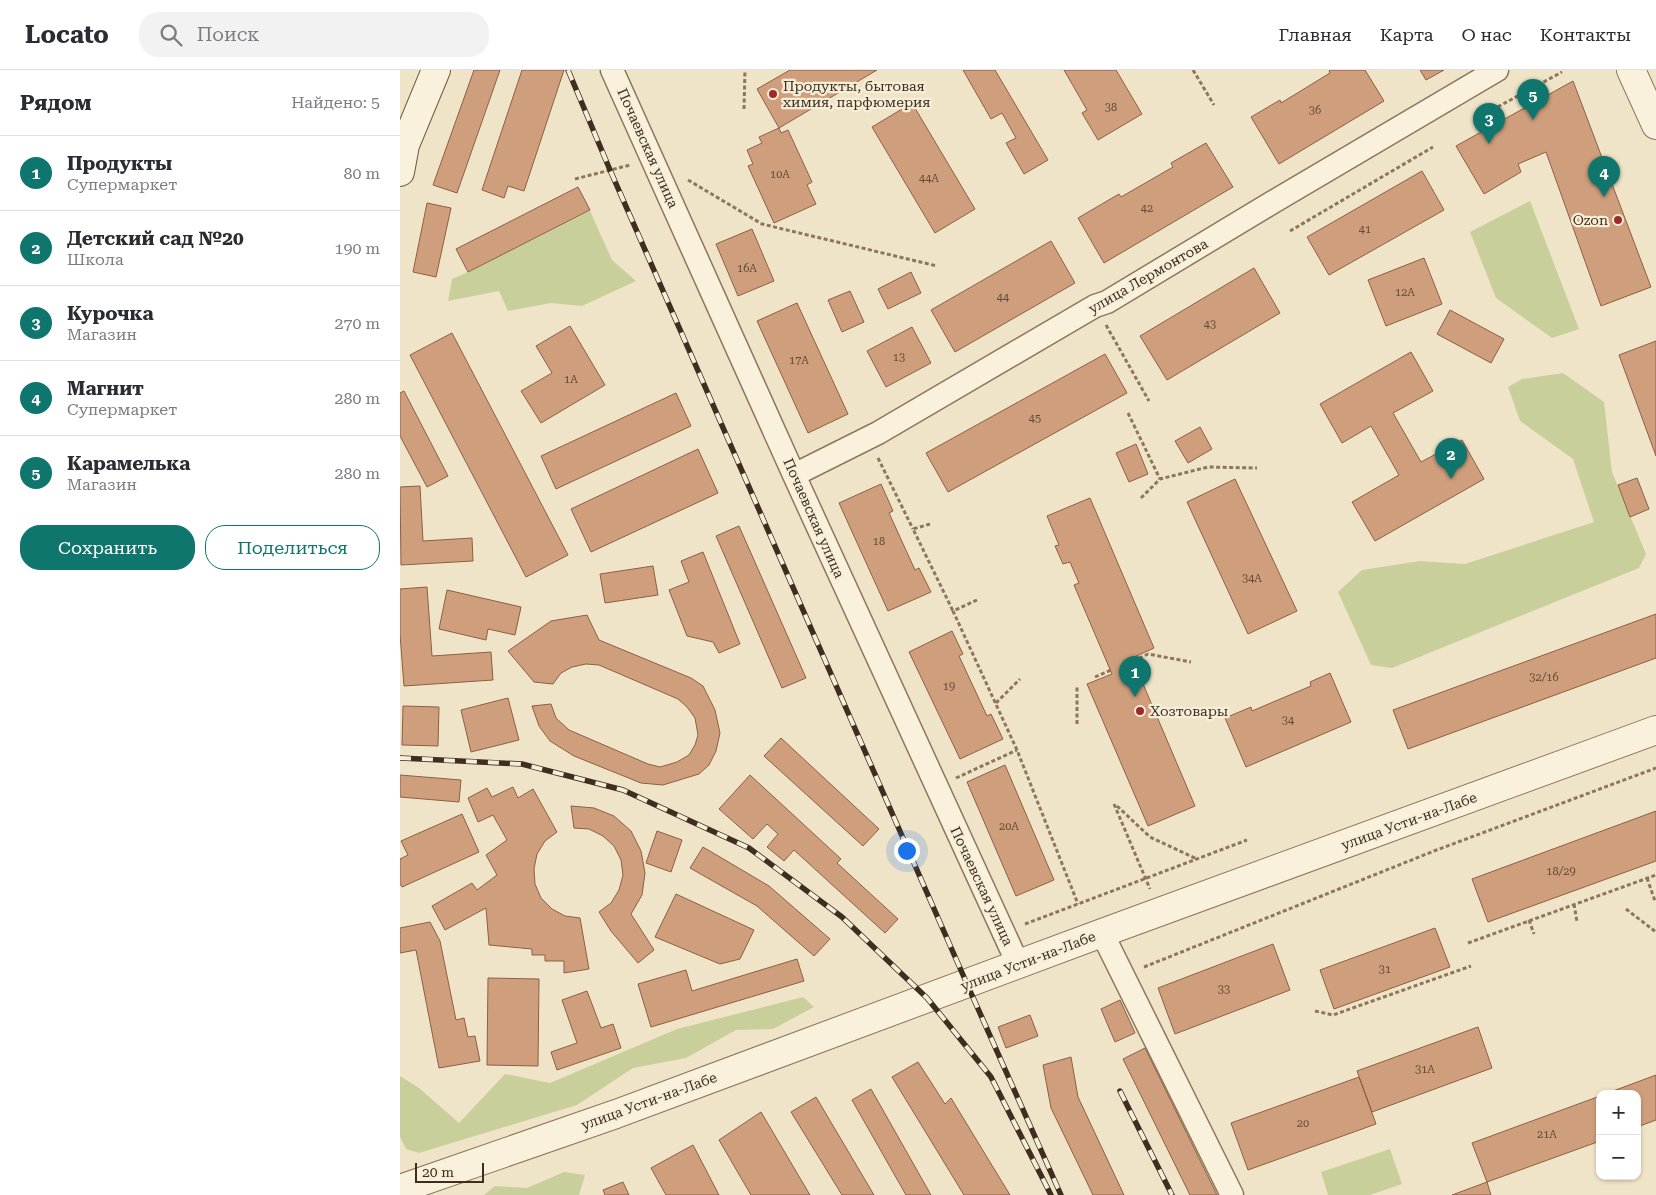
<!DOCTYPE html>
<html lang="ru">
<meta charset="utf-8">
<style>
:root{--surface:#fff;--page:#f2f2f3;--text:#2b2b33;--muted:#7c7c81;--line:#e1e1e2;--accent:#0f766e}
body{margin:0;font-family:"Roboto Serif",serif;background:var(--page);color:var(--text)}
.controls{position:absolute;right:15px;bottom:15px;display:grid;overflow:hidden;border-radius:10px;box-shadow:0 1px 4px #0004}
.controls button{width:45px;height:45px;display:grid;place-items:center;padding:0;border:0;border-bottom:1px solid var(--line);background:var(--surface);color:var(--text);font:25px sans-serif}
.scale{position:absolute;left:15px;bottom:12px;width:69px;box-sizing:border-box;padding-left:5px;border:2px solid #3d2e20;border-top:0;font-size:14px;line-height:18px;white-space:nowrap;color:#3d2e20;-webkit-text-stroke:4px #f7eed8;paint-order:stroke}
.you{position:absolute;left:506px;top:780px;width:18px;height:18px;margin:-12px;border:4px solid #fff;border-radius:50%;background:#1a73e8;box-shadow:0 0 0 8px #1a73e833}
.badge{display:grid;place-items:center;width:32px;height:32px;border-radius:50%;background:var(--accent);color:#fff;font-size:16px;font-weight:700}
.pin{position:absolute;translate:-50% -41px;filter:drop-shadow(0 1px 2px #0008)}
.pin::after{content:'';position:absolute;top:26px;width:18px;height:15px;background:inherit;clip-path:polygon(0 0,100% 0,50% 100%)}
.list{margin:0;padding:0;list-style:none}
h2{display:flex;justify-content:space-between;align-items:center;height:65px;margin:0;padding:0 20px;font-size:21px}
h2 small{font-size:16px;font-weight:400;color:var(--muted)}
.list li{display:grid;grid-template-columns:32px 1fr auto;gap:15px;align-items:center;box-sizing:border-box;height:75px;padding:0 20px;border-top:1px solid var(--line)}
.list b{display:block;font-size:19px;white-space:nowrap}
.list p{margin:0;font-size:16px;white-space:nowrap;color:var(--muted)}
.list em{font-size:16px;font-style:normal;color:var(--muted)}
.actions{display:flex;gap:10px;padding:15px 20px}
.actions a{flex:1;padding:11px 0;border:1px solid var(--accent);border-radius:20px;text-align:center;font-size:18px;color:var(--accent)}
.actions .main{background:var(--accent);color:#fff}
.icon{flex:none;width:28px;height:28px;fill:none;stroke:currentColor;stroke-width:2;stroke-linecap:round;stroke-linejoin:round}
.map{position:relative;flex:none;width:1256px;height:1125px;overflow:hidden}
header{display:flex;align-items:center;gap:30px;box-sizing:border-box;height:70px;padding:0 25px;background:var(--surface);border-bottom:1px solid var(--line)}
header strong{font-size:24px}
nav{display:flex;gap:28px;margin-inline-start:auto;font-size:18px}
.search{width:350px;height:45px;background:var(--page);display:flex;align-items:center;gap:12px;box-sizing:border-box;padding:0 18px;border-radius:20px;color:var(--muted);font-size:19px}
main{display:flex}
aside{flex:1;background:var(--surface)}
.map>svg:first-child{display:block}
</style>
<header>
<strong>Locato</strong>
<div class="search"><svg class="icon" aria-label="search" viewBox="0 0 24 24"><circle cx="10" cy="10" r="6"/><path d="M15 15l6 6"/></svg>Поиск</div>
<nav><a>Главная</a><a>Карта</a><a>О нас</a><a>Контакты</a></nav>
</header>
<main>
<aside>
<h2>Рядом<small>Найдено: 5</small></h2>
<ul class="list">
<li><span class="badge">1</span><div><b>Продукты</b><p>Супермаркет</p></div><em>80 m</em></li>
<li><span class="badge">2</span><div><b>Детский сад №20</b><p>Школа</p></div><em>190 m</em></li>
<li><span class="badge">3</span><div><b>Курочка</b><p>Магазин</p></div><em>270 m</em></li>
<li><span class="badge">4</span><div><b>Магнит</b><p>Супермаркет</p></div><em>280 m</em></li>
<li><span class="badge">5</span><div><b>Карамелька</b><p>Магазин</p></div><em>280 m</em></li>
</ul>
<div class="actions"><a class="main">Сохранить</a><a>Поделиться</a></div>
</aside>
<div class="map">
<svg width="1256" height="1125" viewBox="0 0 1256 1125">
<rect width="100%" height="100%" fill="#f0e4c8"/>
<!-- green -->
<path fill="#c9cf9b" d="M1130 131 1179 259 1152 268 1096 228 1070 162Z
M190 141 212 190 236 211 182 236 151 233 108 241 99 221 48 231 52 209 68 202Z
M1163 303 1204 332 1212 402 1246 484 1239 498 992 598 971 595 938 522 962 500 1020 491 1065 494 1194 452 1173 389 1120 351 1108 317 1122 309Z
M403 927 414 937 373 959 336 960 286 988 233 998 177 1035 19 1083 6 1079 0 1067V1006L19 1018 59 1053 105 1004 150 1013 277 959Z
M990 1079 1002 1114 970 1125H928L921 1102Z
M164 1102 185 1105 179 1125H84L95 1116 127 1118Z"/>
<!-- building -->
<path fill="#cf9f7d" stroke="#8d5f41" d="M74 0H100L57 123 33 115Z
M122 0H164L124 121 108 116 104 128 82 120Z
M390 0H477L379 58 357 19Z
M563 0H595L648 90 624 104 606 73 616 68 602 43 591 49Z
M664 0H716L742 44 698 70 682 43 687 40Z
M930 0H965L984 31 879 94 851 47 880 30 881 33 930 3 929 1Z
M1020 0H1044L1026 10Z
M1173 11 1251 217 1201 236 1146 82 1118 94 1121 102 1084 124 1056 76Z
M512 33 575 139 535 163 472 57Z
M379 58 381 63 388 60 412 112 407 115 416 134 374 153 348 96 353 94 347 80 362 73 359 67Z
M806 73 833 117 704 193 678 148 719 124 721 127 773 97 771 93Z
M1022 101 1044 140 929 205 907 167Z
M178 117 190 140 68 202 56 179Z
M27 133 51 138 36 207 13 202Z
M352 159 374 211 338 226 316 174Z
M651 171 675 213 555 282 531 240Z
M1024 188 1042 234 986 256 968 210Z
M854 198 880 243 767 310 740 266Z
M511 202 521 223 488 239 478 219Z
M450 221 464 252 442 262 428 230Z
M397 233 448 344 408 363 357 251Z
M1050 240 1104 269 1091 293 1037 264Z
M170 256 205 315 141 353 121 321 152 303 136 276Z
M512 257 531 293 486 317 467 281Z
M52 263 168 485 126 507 10 285Z
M1256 271V386L1219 285Z
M1011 282 1033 321 993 343 1021 392 1062 370 1084 409 975 471 952 432 999 405 971 356 942 373 920 334Z
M705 284 727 323 548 422 526 383Z
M4 321 48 406 27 417 0 366V323Z
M276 323 291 356 156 419 141 386Z
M800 357 812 379 788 393 775 371Z
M736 374 748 404 729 412 716 383Z
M298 379 318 423 191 482 171 439Z
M1237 408 1249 439 1230 447 1218 415Z
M835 409 897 541 848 564 787 432Z
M481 414 493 441 489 443 515 500 519 498 531 522 488 541 439 433Z
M20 416 23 471 72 468 73 491 1 495 0 417Z
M690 428 754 578 732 588 795 736 748 756 687 614 712 604 674 515 679 513 670 492 663 494 655 476 659 475 647 446Z
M339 456 406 608 382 618 316 466Z
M303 482 340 574 319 583 313 572 287 566 269 520 289 512 281 491Z
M253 496 258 525 205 533 200 504Z
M27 517 32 586 91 582 93 610 4 616 0 564V519Z
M47 520 121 537 115 565 88 559 86 570 39 559Z
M1256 544V588L1008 679 993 640Z
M187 545 199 570 291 608 303 616 315 640 320 663 316 681 309 695 299 704 263 715 241 713 174 686 150 671 139 656 132 636 151 634 156 648 169 660 248 694 260 697 277 692 289 685 295 675 298 665 295 648 287 637 278 629 199 595 186 594 172 597 161 603 153 614 134 612 108 581 151 551Z
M552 561 563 584 559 586 587 646 591 644 603 669 560 689 509 582Z
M930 603 951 652 846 697 825 648 851 637 852 641 911 616 910 612Z
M108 628 119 670 71 682 61 640Z
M3 636 39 637 38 676 2 675Z
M381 668 479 759 463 776 364 686Z
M605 695 654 810 616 826 567 712Z
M0 705 61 710 59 732 0 727Z
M350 705 441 789 437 793 498 849 485 863 394 780 384 791 367 777 378 764 367 754 353 769 319 739Z
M113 717 118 728 133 719 157 762 145 771 137 784 134 799 135 814 141 828 152 839 165 846 180 848 189 899 164 903V891H145V885H132V879L89 875 86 838 45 860 32 836 72 813 77 820 97 805 86 785 107 770 93 745 78 752 68 728 87 718 92 727Z
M171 736 194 738 214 746 231 761 241 781 245 803 242 825 231 844 254 880 238 893 211 861 199 842 211 833 219 820 223 805 221 790 214 776 203 766 189 759 174 758Z
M1256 741V791L1088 852 1072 809Z
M62 744 79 782 2 817 0 814V789L8 785 1 771Z
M257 761 282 770 271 802 246 793Z
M303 777 369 816 430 869 414 886 357 836 290 798Z
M276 824 354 860 340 889 320 894 255 867Z
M30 852 40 871 56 950 64 948 68 967 75 966 80 991 39 998 16 880 0 883V858Z
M1035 858 1050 897 934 939 920 900Z
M873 874 890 920 775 964 758 918Z
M397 889 404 911 251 957 238 914 286 900 292 921Z
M88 908 139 909 138 996 87 995Z
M187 921 201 958 213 954 221 978 157 1000 151 982 177 973 162 930Z
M720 930 735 963 715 972 701 939Z
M630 945 638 966 606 978 598 957Z
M1078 957 1092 998 972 1042 957 1001Z
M745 978 817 1125H790L723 989Z
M671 987 678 1027 724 1125H693L651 1038 643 995Z
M518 992 545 1034 551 1028 610 1125H564L492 1007Z
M1256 1005V1050L1237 1057V1024H1205Z
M959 1007 976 1054 848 1100 831 1053Z
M471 1019 531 1125H506L452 1030Z
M1200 1026V1071L1087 1112 1072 1073Z
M416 1027 474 1125H442L391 1042Z
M361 1042 410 1125H351L319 1070Z
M293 1075 319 1125H266L251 1098Z
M223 1112 229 1125H205L203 1120Z
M1087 1112 1091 1125H1052Z"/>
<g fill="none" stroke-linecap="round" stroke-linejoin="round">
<!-- minor casing -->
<g stroke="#8d765c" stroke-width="25">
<path id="minor" d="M212 0 394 405 618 894
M394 405 478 363 695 236 707 232 873 132 1097 0
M702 863 832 1125"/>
</g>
<!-- tertiary casing -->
<g stroke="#8d765c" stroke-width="30">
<path id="tertiary" d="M1231 0 1256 55
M0 1119 216 1044 702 863 1256 660"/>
</g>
<!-- secondary casing -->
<g stroke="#6f573f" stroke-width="30">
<path id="secondary" d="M0 102 5 75 36 0"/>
</g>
<!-- path -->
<path stroke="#8d765c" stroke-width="3" stroke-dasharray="4 2.5" stroke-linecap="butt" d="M793 0 814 35
M344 39 345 0
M1092 40 1162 2
M175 109 230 95
M288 110 362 154 537 196
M890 161 1033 77
M706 255 749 331
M728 343 760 409
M478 388 513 459
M741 428 760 409 808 397 857 398
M530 454 513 459 553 541
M577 530 553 541 617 680 678 834
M733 591 748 584 791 592
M695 607 711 600
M596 633 620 609
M677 654V615
M556 708 617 680
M714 734 750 819
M717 736 750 767 797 789
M1247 808 1255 831
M1174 834 1177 852
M1226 839 1256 862
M1129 850 1134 864
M625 854 847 770
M1068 873 1256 805
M744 897 1034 781 1256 698
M915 941 933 945 1071 896"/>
<!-- minor -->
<use href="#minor" stroke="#faf1dc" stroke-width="22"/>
<!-- tertiary -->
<use href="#tertiary" stroke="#faf1dc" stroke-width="28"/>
<!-- secondary -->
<use href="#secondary" stroke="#faf1dc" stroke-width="28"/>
<!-- rail casing -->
<g stroke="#3d2e20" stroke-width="5.5">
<path id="rail" d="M168 0 210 100 567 914 661 1125
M0 688 122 694 223 720 349 778 442 847 527 928 591 1007 651 1125
M720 1021 772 1125"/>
</g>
<!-- rail -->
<use href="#rail" stroke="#f7eed8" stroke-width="4" stroke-dasharray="11" stroke-linecap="butt"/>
</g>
<!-- markers -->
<g fill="#9e2a2b" stroke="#f7eed8" stroke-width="2">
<circle cx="373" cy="24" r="5"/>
<circle cx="1218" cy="150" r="5"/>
<circle cx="740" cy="641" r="5"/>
</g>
<g text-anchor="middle" stroke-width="4.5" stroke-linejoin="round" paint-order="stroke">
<!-- number labels -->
<g font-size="11" fill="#624a37">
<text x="711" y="41">38</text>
<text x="915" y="44">36</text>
<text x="380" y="108">10А</text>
<text x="529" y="112">44А</text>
<text x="747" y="142">42</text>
<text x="965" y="163">41</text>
<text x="347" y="202">16А</text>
<text x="1005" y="226">12А</text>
<text x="603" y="231">44</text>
<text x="810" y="258">43</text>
<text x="499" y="291">13</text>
<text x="399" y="294">17А</text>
<text x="171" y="313">1А</text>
<text x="635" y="352">45</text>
<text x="479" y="475">18</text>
<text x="852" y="512">34А</text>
<text x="1144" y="611">32/16</text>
<text x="549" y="620">19</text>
<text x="888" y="654">34</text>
<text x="609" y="760">20А</text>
<text x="1161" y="805">18/29</text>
<text x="985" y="903">31</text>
<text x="824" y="923">33</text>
<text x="1025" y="1003">31А</text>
<text x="903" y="1057">20</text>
<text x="1147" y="1068">21А</text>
</g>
<!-- poi labels -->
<g font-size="14" fill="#3d2e20" stroke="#f7eed8" text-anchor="start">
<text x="383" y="21">Продукты, бытовая<tspan x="383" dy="16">химия, парфюмерия</tspan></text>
<text x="1208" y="155" text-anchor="end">Ozon</text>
<text x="750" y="646">Хозтовары</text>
</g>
<!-- street labels -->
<g font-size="14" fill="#3d2e20" stroke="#f7eed8">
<text transform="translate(248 78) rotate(66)" y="5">Почаевская улица</text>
<text transform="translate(748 206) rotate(-30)" y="5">улица Лермонтова</text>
<text transform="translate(414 448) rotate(66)" y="5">Почаевская улица</text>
<text transform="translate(1009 751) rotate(-20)" y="5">улица Усти-на-Лабе</text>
<text transform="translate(582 816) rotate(65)" y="5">Почаевская улица</text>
<text transform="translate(628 891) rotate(-21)" y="5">улица Усти-на-Лабе</text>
<text transform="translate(249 1031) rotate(-20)" y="5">улица Усти-на-Лабе</text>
</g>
</g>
</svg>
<div class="controls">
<button>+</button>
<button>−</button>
</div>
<div class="scale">20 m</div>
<div class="you"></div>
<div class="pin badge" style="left:735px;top:627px">1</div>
<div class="pin badge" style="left:1051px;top:409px">2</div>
<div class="pin badge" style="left:1089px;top:74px">3</div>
<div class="pin badge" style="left:1204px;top:127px">4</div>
<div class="pin badge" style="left:1133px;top:50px">5</div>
</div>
</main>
